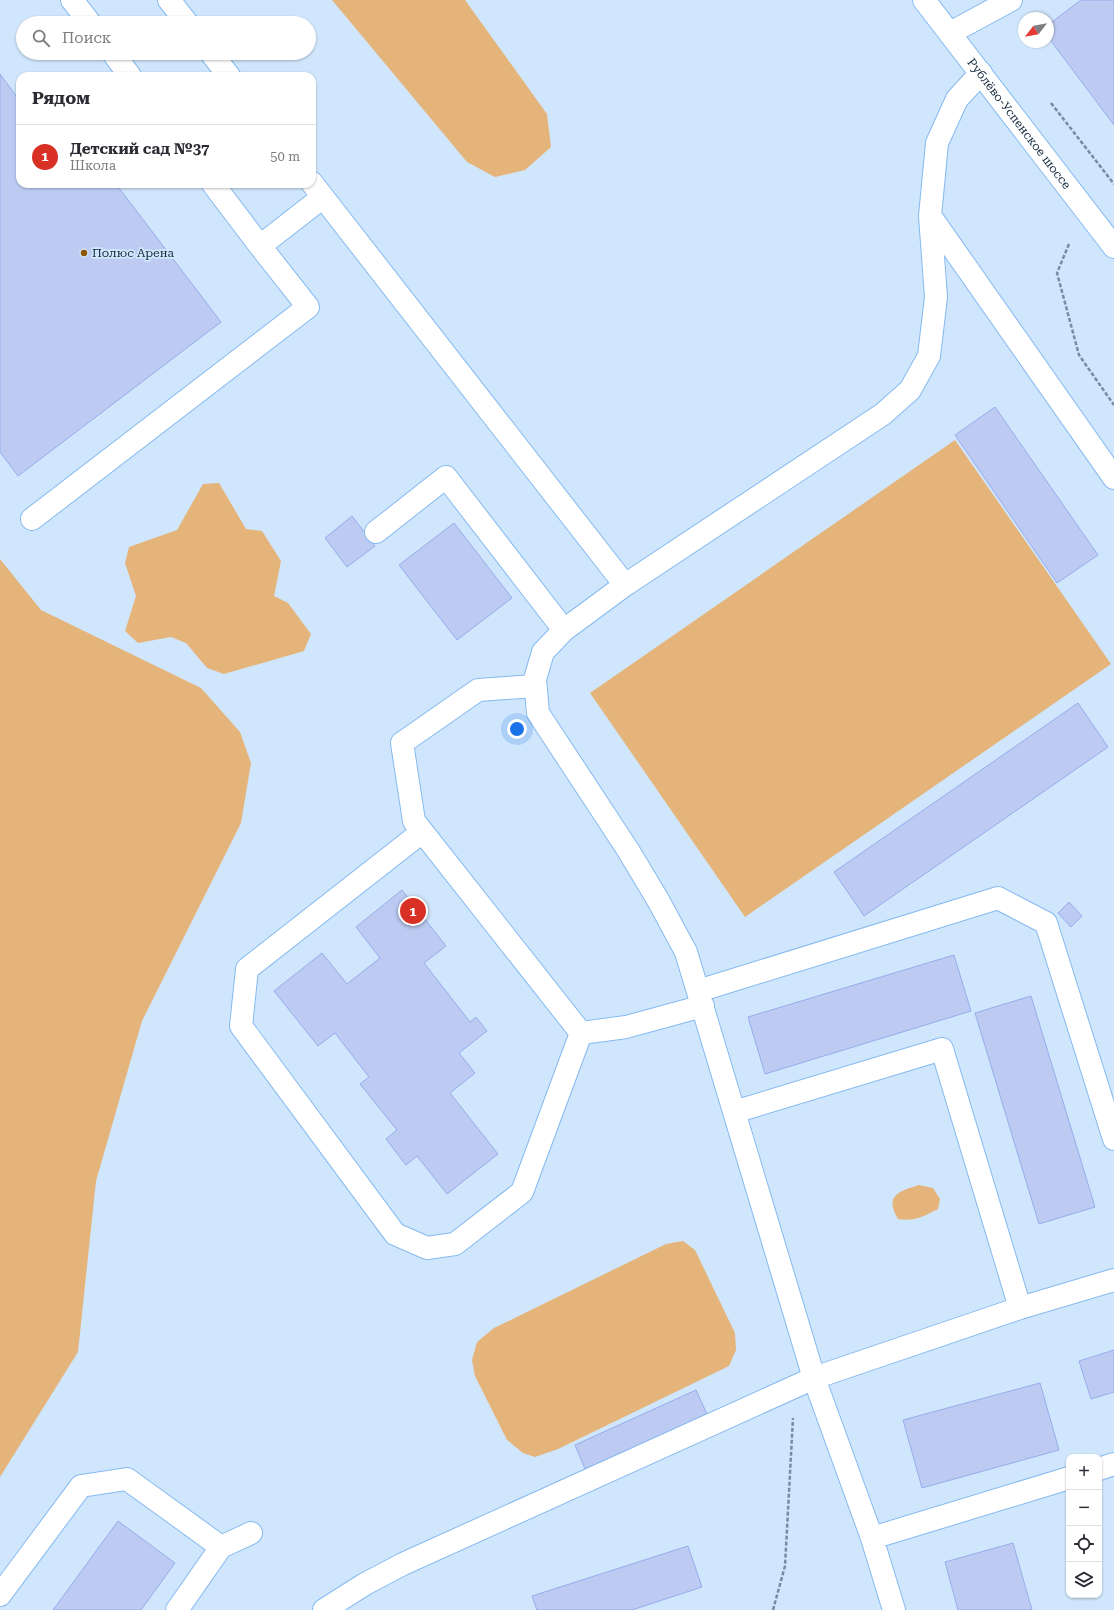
<!DOCTYPE html>
<html lang="ru">
<meta charset="utf-8">
<style>
:root{--surface:#fff;--page:#f2f2f3;--text:#2b2b33;--muted:#7c7c81;--line:#e1e1e2;--accent:#d93025}
body{margin:0;font-family:"Roboto Serif",serif;background:var(--page);color:var(--text)}
.controls{position:absolute;right:12px;bottom:12px;display:grid;overflow:hidden;border-radius:8px;box-shadow:0 1px 3px #0004}
.controls button{width:36px;height:36px;display:grid;place-items:center;padding:0;border:0;border-bottom:1px solid var(--line);background:var(--surface);color:var(--text);font:20px sans-serif}
.compass{position:absolute;left:1018px;top:12px;width:36px;height:36px;border-radius:50%;background:var(--surface);box-shadow:0 1px 3px #0004;rotate:239deg}
.you{position:absolute;left:517px;top:729px;width:14px;height:14px;margin:-10px;border:3px solid #fff;border-radius:50%;background:#1a73e8;box-shadow:0 0 0 6px #1a73e833}
.badge{display:grid;place-items:center;width:26px;height:26px;border-radius:50%;background:var(--accent);color:#fff;font-size:13px;font-weight:700}
.pin{position:absolute;translate:-50% -50%;border:2px solid #fff;box-shadow:0 1px 4px #0006}
.list{margin:0;padding:0;list-style:none}
h2{display:flex;justify-content:space-between;align-items:center;height:52px;margin:0;padding:0 16px;font-size:17px}
h2 small{font-size:13px;font-weight:400;color:var(--muted)}
.list li{display:grid;grid-template-columns:26px 1fr auto;gap:12px;align-items:center;box-sizing:border-box;height:64px;padding:0 16px;border-top:1px solid var(--line)}
.list b{display:block;font-size:15px;white-space:nowrap}
.list p{margin:0;font-size:13px;white-space:nowrap;color:var(--muted)}
.list em{font-size:13px;font-style:normal;color:var(--muted)}
.icon{flex:none;width:22px;height:22px;fill:none;stroke:currentColor;stroke-width:2;stroke-linecap:round;stroke-linejoin:round}
.map{position:relative;flex:none;width:1114px;height:1610px;overflow:hidden}
.search{position:absolute;background:var(--surface);box-shadow:0 1px 3px #0004;left:16px;top:16px;width:300px;height:44px;display:flex;align-items:center;gap:10px;box-sizing:border-box;padding:0 14px;border-radius:22px;color:var(--muted);font-size:15px}
.panel{position:absolute;background:var(--surface);box-shadow:0 1px 3px #0004;left:16px;top:72px;width:300px;height:116px;border-radius:12px}
.map>svg:first-child{display:block}
</style>
<div class="map">
<svg width="1114" height="1610" viewBox="0 0 1114 1610">
<rect width="100%" height="100%" fill="#d0e6fc"/>
<!-- green -->
<path fill="#e5b47b" d="M332 0H465L547 114 551 147 525 170 495 177 467 162Z
M955 440 1111 664 745 917 590 693Z
M219 483 246 529 262 531 281 561 274 596 288 603 311 634 304 651 224 674 207 668 186 643 171 637 138 643 125 631 136 596 125 563 129 547 177 530 203 484Z
M0 559 41 610 201 688 240 732 251 763 241 823 142 1021 96 1181 78 1352 0 1477Z
M919 1185 933 1188 940 1199 938 1209C925 1216 913 1222 898 1219 884 1196 899 1191 919 1185Z
M683 1241 695 1250 735 1333 736 1350 729 1366 558 1449 535 1457 523 1453 507 1440 475 1376 472 1360 477 1342 494 1328 666 1244Z"/>
<!-- building -->
<path fill="#bdcbf3" stroke="#96aceb" d="M1081 0H1114V125L1048 37V25Z
M0 74 17 97 20 95V184H116L221 322 18 476 0 452Z
M995 407 1098 555 1057 583 955 435Z
M352 516 375 546 347 567 325 538Z
M454 523 512 598 457 640 399 565Z
M1078 703 1108 747 864 916 834 872Z
M402 890 446 946 424 963 470 1022 476 1017 487 1031 459 1053 475 1073 450 1093 498 1154 447 1194 417 1156 406 1165 386 1139 397 1130 360 1084 369 1077 335 1033 318 1046 274 991 322 953 347 984 380 958 356 927Z
M1069 902 1082 916 1071 927 1058 913Z
M954 955 971 1011 765 1074 748 1017Z
M1031 996 1095 1207 1039 1224 975 1013Z
M1114 1350V1392L1091 1399 1079 1361Z
M1040 1383 1059 1450 922 1488 903 1420Z
M696 1390 707 1414 585 1469 575 1445Z
M118 1521 175 1563 141 1610H53Z
M1013 1543 1032 1610H958L945 1562Z
M688 1546 702 1587 632 1610H537L532 1596Z"/>
<g fill="none" stroke-linecap="round" stroke-linejoin="round">
<!-- minor casing -->
<g stroke="#85baf0" stroke-width="24">
<path id="minor" d="M72 0 90 23
M169 0 187 23
M950 33 1011 0
M113 53 130 76
M211 53 229 76
M312 183 625 585
M213 184 260 246 323 197
M931 217 1114 478
M32 519 308 307 260 246
M376 532 446 477 564 630
M535 686 478 690 402 743 414 821 581 1033 626 1027 703 1006
M422 832 247 969 241 1026 395 1234 427 1248 455 1244 522 1192 581 1033
M698 991 998 898 1046 923 1114 1139
M734 1112 942 1049 1020 1308
M1099 1469 1114 1464
M872 1538 1069 1478
M0 1595 81 1486 127 1479 221 1547 251 1533
M177 1610 221 1547
M324 1610 365 1584 403 1564 814 1378 686 952 658 900 628 850 538 713 535 679 543 652 564 630 625 585 883 414 910 390 929 356 936 297 930 216 937 143 957 99 981 73
M894 1610 872 1538 814 1378 1020 1308 1114 1280"/>
</g>
<!-- major casing -->
<g stroke="#85baf0" stroke-width="24">
<g id="major">
<path id="s1" d="M924 0 1114 247"/>
</g>
</g>
<!-- path -->
<path stroke="#778ca2" stroke-width="2.5" stroke-dasharray="4 2" stroke-linecap="butt" d="M1051 103 1114 184
M1069 244 1057 273 1079 355 1114 405
M773 1610 785 1566 793 1418"/>
<!-- minor -->
<use href="#minor" stroke="#fff" stroke-width="22"/>
<!-- major -->
<use href="#major" stroke="#fff" stroke-width="22"/>
</g>
<!-- markers -->
<circle fill="#8b5704" stroke="#d0e6fc" stroke-width="1.5" cx="84" cy="253" r="4"/>
<g text-anchor="middle" stroke-width="3.5" stroke-linejoin="round" paint-order="stroke">
<!-- street labels -->
<g font-size="12" fill="#12273c" stroke="#d0e6fc">
<text dy="4" stroke="none"><textPath href="#s1" startOffset="156">Рублёво-Успенское шоссе</textPath></text>
</g>
<!-- poi labels -->
<g font-size="12" fill="#12273c" stroke="#d0e6fc" text-anchor="start">
<text x="92" y="257">Полюс Арена</text>
</g>
</g>
</svg>
<div class="controls">
<button>+</button>
<button>−</button>
<button><svg class="icon" aria-label="locate" viewBox="0 0 24 24"><circle cx="12" cy="12" r="6"/><path d="M12 2v4M12 18v4M2 12h4M18 12h4"/></svg></button>
<button><svg class="icon" aria-label="layers" viewBox="0 0 24 24"><path d="M12 4l9 5-9 5-9-5zM3 14l9 5 9-5"/></svg></button>
</div>
<svg class="compass" viewBox="-18 -18 36 36"><path d="M0-13l5 13h-10z" fill="#e53935"/><path d="M0 13l5-13h-10z" fill="#7c7c81"/></svg>
<div class="you"></div>
<div class="pin badge" style="left:413px;top:911px">1</div>
<div class="search"><svg class="icon" aria-label="search" viewBox="0 0 24 24"><circle cx="10" cy="10" r="6"/><path d="M15 15l6 6"/></svg>Поиск</div>
<section class="panel">
<h2>Рядом<small></small></h2>
<ul class="list">
<li><span class="badge">1</span><div><b>Детский сад №37</b><p>Школа</p></div><em>50 m</em></li>
</ul>
</section>
</div>
